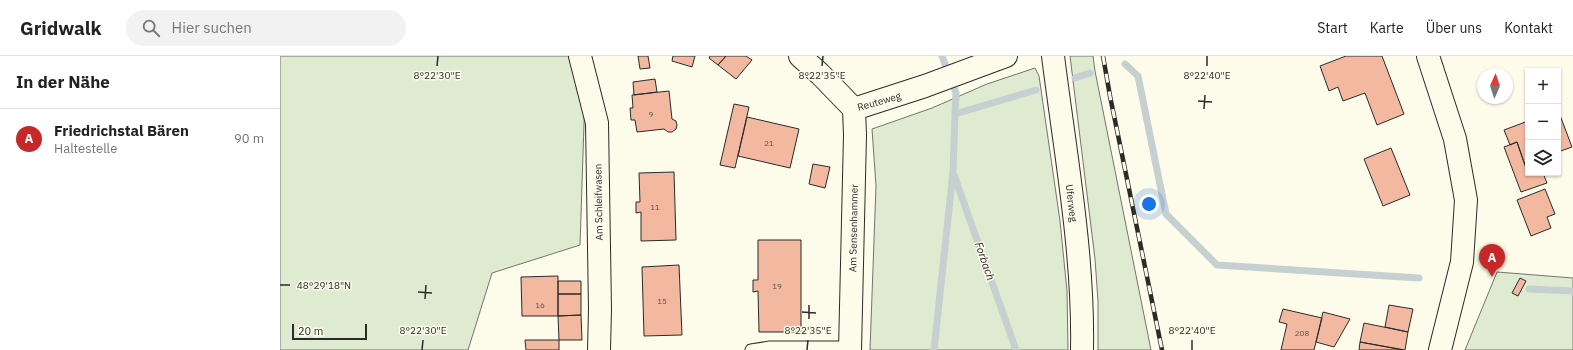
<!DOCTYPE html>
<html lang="de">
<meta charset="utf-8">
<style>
:root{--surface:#fff;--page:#f2f2f2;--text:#222;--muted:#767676;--line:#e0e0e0;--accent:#c62828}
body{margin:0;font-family:"IBM Plex Sans",sans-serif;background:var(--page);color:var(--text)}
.controls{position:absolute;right:12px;top:12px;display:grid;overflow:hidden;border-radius:0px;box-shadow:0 1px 3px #0004}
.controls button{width:36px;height:36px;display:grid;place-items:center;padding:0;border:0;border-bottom:1px solid var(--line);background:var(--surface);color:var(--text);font:20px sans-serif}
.compass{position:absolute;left:1197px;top:12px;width:36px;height:36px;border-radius:50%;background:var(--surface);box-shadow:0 1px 3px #0004;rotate:3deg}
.scale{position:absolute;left:12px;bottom:10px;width:75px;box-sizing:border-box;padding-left:4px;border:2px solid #2b2b2b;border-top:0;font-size:11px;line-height:14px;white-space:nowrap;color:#2b2b2b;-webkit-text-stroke:3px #fdfbea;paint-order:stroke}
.you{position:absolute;left:869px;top:148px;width:14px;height:14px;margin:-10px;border:3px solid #fff;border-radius:50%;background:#1a73e8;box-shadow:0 0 0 6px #1a73e833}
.badge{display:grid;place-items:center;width:26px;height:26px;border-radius:50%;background:var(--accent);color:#fff;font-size:13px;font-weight:700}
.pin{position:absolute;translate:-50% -33px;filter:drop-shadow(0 1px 2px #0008)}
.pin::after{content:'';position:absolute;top:21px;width:14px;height:12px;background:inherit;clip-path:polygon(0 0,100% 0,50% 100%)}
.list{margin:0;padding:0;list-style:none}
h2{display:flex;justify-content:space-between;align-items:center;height:52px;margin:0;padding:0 16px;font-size:17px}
h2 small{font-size:13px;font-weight:400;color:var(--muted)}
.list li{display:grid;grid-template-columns:26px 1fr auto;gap:12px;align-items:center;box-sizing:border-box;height:60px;padding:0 16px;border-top:1px solid var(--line)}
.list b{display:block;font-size:15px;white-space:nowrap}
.list p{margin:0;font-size:13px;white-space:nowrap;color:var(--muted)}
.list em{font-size:13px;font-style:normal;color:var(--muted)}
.icon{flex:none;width:22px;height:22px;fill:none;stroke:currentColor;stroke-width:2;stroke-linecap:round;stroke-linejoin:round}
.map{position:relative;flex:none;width:1293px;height:294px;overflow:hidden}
header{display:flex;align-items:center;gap:24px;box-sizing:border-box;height:56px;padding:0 20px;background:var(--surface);border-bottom:1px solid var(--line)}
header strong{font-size:19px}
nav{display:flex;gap:22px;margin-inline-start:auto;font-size:14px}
.search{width:280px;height:36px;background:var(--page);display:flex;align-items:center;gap:10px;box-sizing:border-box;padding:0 14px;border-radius:22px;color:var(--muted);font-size:15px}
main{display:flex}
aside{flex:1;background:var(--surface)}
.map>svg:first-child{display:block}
</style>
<header>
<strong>Gridwalk</strong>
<div class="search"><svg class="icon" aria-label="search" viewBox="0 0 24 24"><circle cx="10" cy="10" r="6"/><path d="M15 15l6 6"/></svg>Hier suchen</div>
<nav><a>Start</a><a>Karte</a><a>Über uns</a><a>Kontakt</a></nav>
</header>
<main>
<aside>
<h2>In der Nähe<small></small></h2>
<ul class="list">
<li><span class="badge">A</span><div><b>Friedrichstal Bären</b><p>Haltestelle</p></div><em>90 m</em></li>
</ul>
</aside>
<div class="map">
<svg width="1293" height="294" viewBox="0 0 1293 294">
<rect width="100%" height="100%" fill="#fdfbea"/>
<!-- green -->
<path fill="#deebd1" stroke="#74746e" d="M0 0H292L305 38 300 189 212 217 188 294H0Z
M790 0H813L815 15 871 294H818V245L815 203Z
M755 12 759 20 780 165 787 235 788 294H590L596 130 592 73 652 52 707 28Z
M1217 216 1293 222V294H1185Z"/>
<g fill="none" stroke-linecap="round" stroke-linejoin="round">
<!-- stream -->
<path stroke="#c7d0d0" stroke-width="7" d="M845 8 858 20 886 158 937 209 1139 222
M795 22 810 17
M675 58 756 34
M674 119 736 294
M1249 233 1293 235
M654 294 673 116 675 58 676 37 662 0"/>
</g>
<!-- building -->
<path fill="#f2b8a0" stroke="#2b2b2b" d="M358 0H368L370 12 360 13Z
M393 0H415L412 11 392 5Z
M430 0H446L438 9 429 2Z
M446 0H466L472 4 456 23 438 9Z
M1066 0H1102L1124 58 1097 69 1085 37 1063 45 1058 31 1049 35 1040 10Z
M375 23 377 36 354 39 353 26Z
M389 35 392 63 396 65 397 69 396 73 392 76H388L384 73 357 76 355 64H351L350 52H353L352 39Z
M454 48 469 51 455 112 440 109Z
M1278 54 1292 91 1278 96Z
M467 61 519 73 510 112 458 100Z
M1248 65V112H1246L1237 86 1230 89 1224 74Z
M1237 86 1246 112H1248V117H1263L1267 127 1241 136 1224 91Z
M1111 92 1130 139 1103 150 1084 103Z
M533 108 550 111 545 132 529 128Z
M394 116 396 184 361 185V156L356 157V146H360L359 117Z
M1265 133 1275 158 1267 161 1271 172 1251 180 1237 144Z
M478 184H521V276H479L478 235 473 236V224H478Z
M399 209 402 279 364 280 362 211Z
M278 220V260H242L241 221Z
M1240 222 1246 225 1238 240 1232 237Z
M278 225H301V238H278Z
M278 238H301V259L278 260Z
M1109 249 1133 253 1128 276 1105 271Z
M1003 253 1042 262 1034 294H1001L1007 268 999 266Z
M1043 256 1070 263 1054 291 1036 286Z
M301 259 302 284H279L278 260Z
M1084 267 1128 276 1125 294 1080 286Z
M245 284H279V294H246Z
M1080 286 1123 294H1079Z"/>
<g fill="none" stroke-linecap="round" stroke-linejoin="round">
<!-- service casing -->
<g stroke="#2b2b2b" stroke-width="13">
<path id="service" d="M471 294 490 291H570"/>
</g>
<!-- minor casing -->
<g stroke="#2b2b2b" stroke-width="24">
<path id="minor" d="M300 0 317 67 320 253 319 294
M520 0 540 18 574 53
M773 0C785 96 804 198 802 294
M574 53 645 30 726 0
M570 294 575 79 574 53"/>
</g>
<!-- primary casing -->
<g stroke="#2b2b2b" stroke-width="24">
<path id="primary" d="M1148 0 1175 83 1186 144 1182 206 1160 294"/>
</g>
<!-- service -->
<use href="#service" stroke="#fdfbea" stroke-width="11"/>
<!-- minor -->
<use href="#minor" stroke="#fdfbea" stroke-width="22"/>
<!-- primary -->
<use href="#primary" stroke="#fdfbea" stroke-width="22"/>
<!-- rail casing -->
<g stroke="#2b2b2b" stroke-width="4.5">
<path id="rail" d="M823 0 830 40 882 294"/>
</g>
<!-- rail -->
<use href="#rail" stroke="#fdfbea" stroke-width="3" stroke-dasharray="9" stroke-linecap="butt"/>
</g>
<!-- ticks -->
<path fill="none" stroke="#2b2b2b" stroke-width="1.5" d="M157 10 158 0M542 10 543 0M927 10V0M918 45 932 46M924 53 925 39M0 229H10M138 236 152 237M145 243 146 229M522 256 536 257M529 263V249M142 294 143 284M527 294 528 284M912 294V284"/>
<g text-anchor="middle" stroke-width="3" stroke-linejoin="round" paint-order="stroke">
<!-- number labels -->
<g font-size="8" fill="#5d4e48">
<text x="371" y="61">9</text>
<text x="489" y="90">21</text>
<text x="375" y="154">11</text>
<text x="497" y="233">19</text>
<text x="382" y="248">15</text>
<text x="260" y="252">16</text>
<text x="1022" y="280">208</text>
</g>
<!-- street labels -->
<g font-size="10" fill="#2b2b2b" stroke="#fdfbea">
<text transform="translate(599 45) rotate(-16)" y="4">Reuteweg</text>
<text transform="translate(318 146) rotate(-91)" y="4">Am Schleifwasen</text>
<text transform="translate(792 147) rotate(83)" y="4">Uferweg</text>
<text transform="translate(573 172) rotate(-89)" y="4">Am Sensenhammer</text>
</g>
<!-- water labels -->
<g font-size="11" font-style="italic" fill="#2b2b2b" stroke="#fdfbea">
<text transform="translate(705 205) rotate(71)" y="4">Forbach</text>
</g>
</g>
<g font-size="10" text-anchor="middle" fill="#2b2b2b" stroke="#fdfbea" stroke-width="3" stroke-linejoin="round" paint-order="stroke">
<text x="157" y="23">8°22'30"E</text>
<text x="542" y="23">8°22'35"E</text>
<text x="927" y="23">8°22'40"E</text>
<text x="44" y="233">48°29'18"N</text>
<text x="143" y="278">8°22'30"E</text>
<text x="528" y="278">8°22'35"E</text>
<text x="912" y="278">8°22'40"E</text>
</g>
</svg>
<div class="controls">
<button>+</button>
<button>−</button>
<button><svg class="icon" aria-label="layers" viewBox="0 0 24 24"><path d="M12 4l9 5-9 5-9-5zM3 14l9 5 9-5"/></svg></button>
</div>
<svg class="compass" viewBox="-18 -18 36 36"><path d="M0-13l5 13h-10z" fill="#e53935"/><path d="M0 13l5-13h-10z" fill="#767676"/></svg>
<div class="scale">20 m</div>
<div class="you"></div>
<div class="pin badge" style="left:1212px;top:221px">A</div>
</div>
</main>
